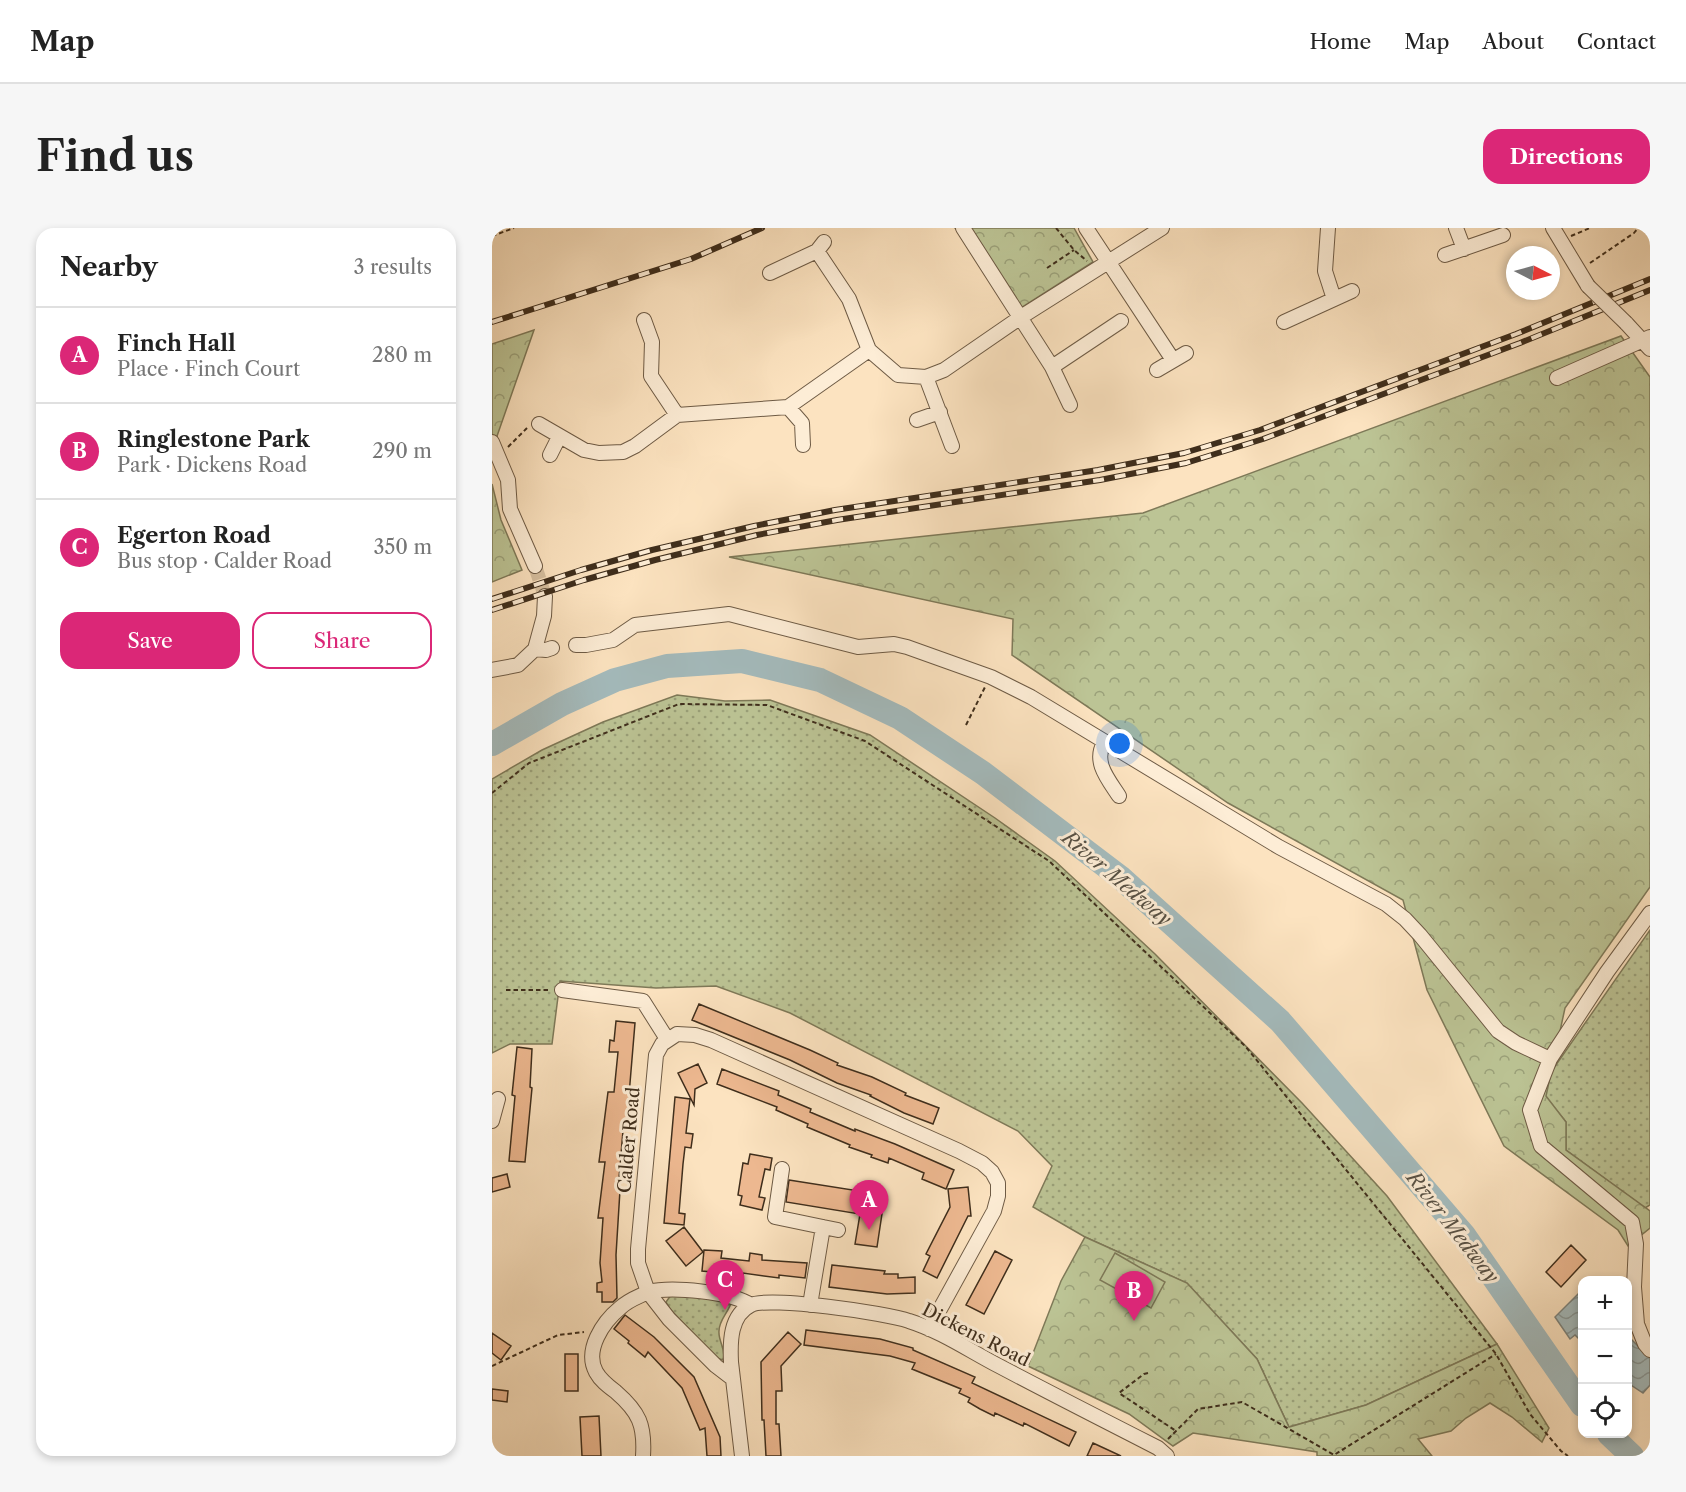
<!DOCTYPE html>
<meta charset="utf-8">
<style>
:root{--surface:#fff;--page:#f6f6f6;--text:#222;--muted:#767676;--line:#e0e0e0;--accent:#db2777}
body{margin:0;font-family:"Libre Caslon Text",serif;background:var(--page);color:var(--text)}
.controls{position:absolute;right:18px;bottom:18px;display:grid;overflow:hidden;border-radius:12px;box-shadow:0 3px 9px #0003}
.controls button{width:54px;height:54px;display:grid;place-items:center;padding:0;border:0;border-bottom:2px solid var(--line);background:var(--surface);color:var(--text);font:30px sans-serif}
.compass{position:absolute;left:1014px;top:18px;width:54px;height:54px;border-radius:50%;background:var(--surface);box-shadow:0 3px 9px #0003;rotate:96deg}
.you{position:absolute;left:628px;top:516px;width:21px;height:21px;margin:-15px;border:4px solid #fff;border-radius:50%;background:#1a73e8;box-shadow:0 0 0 9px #1a73e833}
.badge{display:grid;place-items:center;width:39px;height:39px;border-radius:50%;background:var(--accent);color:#fff;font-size:20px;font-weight:700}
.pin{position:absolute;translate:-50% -50px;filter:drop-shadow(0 2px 3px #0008)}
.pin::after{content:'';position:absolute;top:32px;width:21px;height:18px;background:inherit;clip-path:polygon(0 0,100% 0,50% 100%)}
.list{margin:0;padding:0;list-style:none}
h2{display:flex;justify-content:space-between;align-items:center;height:78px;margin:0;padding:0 24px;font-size:26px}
h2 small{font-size:20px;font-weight:400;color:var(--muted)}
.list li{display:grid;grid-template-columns:39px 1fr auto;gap:18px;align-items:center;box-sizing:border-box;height:96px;padding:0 24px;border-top:2px solid var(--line)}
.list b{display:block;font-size:22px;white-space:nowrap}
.list p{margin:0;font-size:20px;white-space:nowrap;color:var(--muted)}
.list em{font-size:20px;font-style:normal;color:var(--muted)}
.actions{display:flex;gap:12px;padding:18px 24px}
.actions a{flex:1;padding:14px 0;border:2px solid var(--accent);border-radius:18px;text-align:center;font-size:21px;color:var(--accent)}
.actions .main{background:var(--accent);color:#fff}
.icon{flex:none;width:33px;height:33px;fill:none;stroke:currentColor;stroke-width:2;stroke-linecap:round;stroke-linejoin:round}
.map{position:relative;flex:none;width:1158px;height:1228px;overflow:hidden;border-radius:18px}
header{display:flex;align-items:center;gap:36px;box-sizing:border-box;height:84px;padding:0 30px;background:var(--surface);border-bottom:2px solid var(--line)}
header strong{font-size:28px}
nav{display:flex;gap:33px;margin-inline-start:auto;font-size:21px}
.intro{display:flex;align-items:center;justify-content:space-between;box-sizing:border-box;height:144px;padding:0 36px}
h1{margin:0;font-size:42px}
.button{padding:15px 27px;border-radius:18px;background:var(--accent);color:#fff;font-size:21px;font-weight:700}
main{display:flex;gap:36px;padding:0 36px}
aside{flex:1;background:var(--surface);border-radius:18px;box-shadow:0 3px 9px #0003}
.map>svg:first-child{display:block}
</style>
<header>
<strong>Map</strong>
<nav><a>Home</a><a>Map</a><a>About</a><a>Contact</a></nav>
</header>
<div class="intro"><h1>Find us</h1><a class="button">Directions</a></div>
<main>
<aside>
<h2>Nearby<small>3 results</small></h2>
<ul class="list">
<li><span class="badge">A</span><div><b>Finch Hall</b><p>Place · Finch Court</p></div><em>280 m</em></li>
<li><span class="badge">B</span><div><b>Ringlestone Park</b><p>Park · Dickens Road</p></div><em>290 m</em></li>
<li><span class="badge">C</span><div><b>Egerton Road</b><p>Bus stop · Calder Road</p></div><em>350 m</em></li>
</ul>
<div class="actions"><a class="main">Save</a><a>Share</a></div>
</aside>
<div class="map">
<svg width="1158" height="1228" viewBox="0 0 1158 1228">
<defs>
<pattern id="grass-dots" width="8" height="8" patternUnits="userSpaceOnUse" patternTransform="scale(1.5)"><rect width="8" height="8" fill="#bcc495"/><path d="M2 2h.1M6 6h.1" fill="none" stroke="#9aa079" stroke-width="1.8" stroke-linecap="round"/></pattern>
<pattern id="forest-crowns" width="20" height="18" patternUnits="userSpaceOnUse" patternTransform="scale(1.5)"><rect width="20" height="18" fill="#bcc495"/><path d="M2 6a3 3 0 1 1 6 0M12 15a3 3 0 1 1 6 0" fill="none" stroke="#9aa079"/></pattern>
<pattern id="water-waves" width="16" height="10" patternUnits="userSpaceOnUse" patternTransform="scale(1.5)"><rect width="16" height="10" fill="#a4bbbd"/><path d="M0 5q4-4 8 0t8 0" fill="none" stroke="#879899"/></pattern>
</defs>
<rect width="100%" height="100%" fill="#fce3c0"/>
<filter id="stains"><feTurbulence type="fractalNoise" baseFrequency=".00333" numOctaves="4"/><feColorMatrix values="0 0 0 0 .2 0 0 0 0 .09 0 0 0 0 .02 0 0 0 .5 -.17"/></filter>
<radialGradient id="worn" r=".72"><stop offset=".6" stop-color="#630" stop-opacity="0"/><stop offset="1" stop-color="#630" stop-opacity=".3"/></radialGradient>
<!-- grass -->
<path fill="url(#grass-dots)" stroke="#7e7958" stroke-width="1.5" d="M185 467 233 473 278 472 378 507 503 590 563 633 663 726 810 875 895 968 1005 1116 874 1177 797 1199 765 1131 695 1055 593 1009 541 979 560 938 526 903 298 785 224 758 164 760 68 753 60 816H18L0 825V551L50 522 111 494Z
M1158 702V977L1153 980 1074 922V894L1053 868 1059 844Z
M179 1067 204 1068 239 1075C236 1085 227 1092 227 1103 226 1114 235 1122 231 1132L224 1130 178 1081 174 1074Z"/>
<!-- forest -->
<path fill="url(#forest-crowns)" stroke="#7e7958" stroke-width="1.5" d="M463 0H582L601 34 529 80Z
M42 102 4 211 0 206V116Z
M1129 108 1158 149V659L1073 780 1054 868 1074 894V922L1158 983V1000L1136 1018 1126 1002 1012 918 935 762 911 672 736 575 520 427 521 391 237 329 651 285Z
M0 256 9 292 30 342 0 354Z
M593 1009 695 1055 765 1131 797 1199 874 1177 1005 1116 1057 1200 1050 1214 1020 1189 998 1175 974 1190 959 1203 926 1211 940 1228H825V1224L701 1205 681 1218 637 1186 536 1138 569 1053Z"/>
<!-- pitch -->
<path fill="#bcc495" stroke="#7e7958" stroke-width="1.5" d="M623 1025 673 1054 659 1080 608 1052Z"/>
<!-- water -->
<path fill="url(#water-waves)" stroke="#7c837d" stroke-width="1.5" d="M1090 1062V1114L1083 1107 1078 1111 1063 1089Z
M1136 1108 1158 1130V1157L1151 1165 1136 1155Z"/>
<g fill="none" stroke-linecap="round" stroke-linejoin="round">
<!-- river -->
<path stroke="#a4bbbd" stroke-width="24" d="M0 516 70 476 123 452 175 438 250 433 328 452 408 490 491 545 628 649 788 793 972 1007 1090 1177
M1117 1206 1140 1228"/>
</g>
<!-- building -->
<path fill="#edb890" stroke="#3f2e1c" stroke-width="1.5" d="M207 776 318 822 346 835 345 837 380 849 414 865 413 867 447 880 441 896 412 885 378 868 379 867 345 855 298 832 200 792Z
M124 793 143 795 135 891H132L126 962H128L124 1027 125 1070 121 1074H110V1064H105V1055L110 1054 108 1035 111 990H106L113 934H107L116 864H122L126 824H117L118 812 122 813Z
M25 819 40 821 38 859 40 860 33 934 17 933 23 868 20 867Z
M206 836 215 855 203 861 202 877 186 845Z
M230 841 287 863 286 867 319 881 318 884 363 903V901L403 916 462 942 454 961 430 951 432 945 397 930 396 935 379 929 380 927 357 919 358 917 315 899 316 896 284 882 285 879 225 856Z
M183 869 198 871 194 905 201 906 199 920 193 919 191 936 187 985 193 986 192 997 172 995Z
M258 926 280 930 278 942 273 941 267 969 273 970 270 982 248 977 250 968 246 967 251 935 256 936Z
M15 946 18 959 0 964V950Z
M297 952 380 965 378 975H384L383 980 391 979 385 1019 363 1016 368 986 294 974Z
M476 959 479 988H476L445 1050 431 1043 438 1028 434 1026 458 979 456 961Z
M192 999 211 1024 194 1038 174 1013Z
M1079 1017 1094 1032 1069 1059 1054 1044Z
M212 1022 230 1023 229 1030 257 1033 258 1025 270 1027V1032L315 1035 313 1050 287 1047V1050L251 1045V1047L210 1043Z
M503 1023 520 1032 492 1086 474 1077Z
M340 1037 393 1043 392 1046H406V1050L423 1049V1065L395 1066 337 1059Z
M133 1087 162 1109 202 1149 228 1209 229 1228H215L213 1200 208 1202 190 1160 156 1124 153 1129 136 1115 137 1113 122 1101Z
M314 1102 388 1111 421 1120V1122L483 1149 480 1155 584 1204 577 1218 532 1195 531 1198 503 1185 502 1188 488 1181 476 1174 478 1170 467 1165 469 1161 420 1141 423 1135 398 1128 312 1117Z
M296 1104 309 1116 289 1138 290 1163H284V1196H287L289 1228H274L272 1192H270L269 1134Z
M0 1105 19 1118 9 1132 0 1125Z
M73 1126H86V1163H73Z
M0 1161 16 1163 15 1174 0 1172Z
M107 1188 109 1228H90L88 1189Z
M601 1215 629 1228H595Z"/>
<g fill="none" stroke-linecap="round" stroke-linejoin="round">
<!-- minor-tunnel -->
<path stroke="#d6bf9f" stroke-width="14" stroke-dasharray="14 7" stroke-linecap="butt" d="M43 338 53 368"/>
<!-- minor casing -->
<g stroke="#6e5b45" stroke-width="16">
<path id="minor" d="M471 0 560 139 578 177
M594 0 681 132
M836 0 833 43 842 71
M964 0 972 21
M1061 0 1096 58
M325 23 357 71 377 122 406 147 434 149 452 142 529 89 670 0
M953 27 1011 7
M278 45 325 23 332 14
M152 92 160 114 159 148 185 187
M792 94 860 63
M1134 95 1158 121
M560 139 629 93
M665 142 694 125
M434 149 460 218
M1065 150 1158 109
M296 179 310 195 311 217
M425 192 448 184
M47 196 92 222 107 225 131 224 143 218 185 187 296 179 377 122
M0 214 16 252 18 281 43 338
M58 227 67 209
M84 417H94L121 412 143 397 237 386 366 419 402 416 415 419 499 449 539 469 787 619 894 676 913 691 928 707 1006 803 1024 815 1058 831
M43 421 52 388 53 368
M0 442 26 437 43 421 54 422 60 420
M612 515C601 534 616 551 627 568
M1158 685 1115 744 1058 831 1038 882 1049 918 1140 994 1144 1016 1142 1059 1145 1096 1153 1116 1158 1122
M70 762 151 773 175 811
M0 893 6 871
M290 941 283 989 331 999
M318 1077 331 999 346 1002
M241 1151 224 1138 177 1091 156 1064C180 1058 239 1064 259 1077
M151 1228C153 1197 147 1184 124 1164 116 1158 109 1153 104 1144 92 1122 111 1094 128 1080 136 1072 146 1069 156 1064L146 1035V1021L164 827 170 816 185 806 203 807 219 812 467 923 490 935 500 944 506 955V968L502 983 437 1101
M250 1228 239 1134C238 1114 238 1087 259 1077 276 1068 395 1085 417 1093 449 1103 478 1123 507 1138 560 1166 613 1193 666 1220L675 1228"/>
</g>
<!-- path -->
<path stroke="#3f2e1c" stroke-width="2" stroke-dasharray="4.5 3" stroke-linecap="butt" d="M564 0 582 22 595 33
M0 8 22 0
M1079 8 1098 0
M1098 35 1142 5 1146 0
M555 40 582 22
M16 219 35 200
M474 497 493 459
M0 565 37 535 187 476 275 477 373 513 557 633 754 819 1004 1126 1038 1186 1069 1223 1076 1228
M14 762H56
M0 1138 66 1107 92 1104
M656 1145 652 1146 627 1165 684 1203
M676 1211 706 1181 750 1174 842 1227 1004 1126"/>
<!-- minor -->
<use href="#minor" stroke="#fdedd6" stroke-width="14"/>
<!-- rail casing -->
<g stroke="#3f2e1c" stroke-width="6">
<path id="rail" d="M0 94 199 31 270 0
M0 371 89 342 160 322 262 298 343 282 606 242 692 225 768 202 1024 106 1158 51
M0 382 92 352 163 332 265 307 345 292 608 252 694 235 771 211 1028 115 1158 62"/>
</g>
<!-- rail -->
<use href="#rail" stroke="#fdedd6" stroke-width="4" stroke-dasharray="11" stroke-linecap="butt"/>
<!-- minor-bridge casing -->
<g stroke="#6e5b45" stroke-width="16" stroke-linecap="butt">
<path id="minor-bridge" d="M1096 58 1134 95"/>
</g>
<!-- minor-bridge -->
<use href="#minor-bridge" stroke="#fdedd6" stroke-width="14"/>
</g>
<g text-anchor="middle" stroke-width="6" stroke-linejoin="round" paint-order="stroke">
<!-- street labels -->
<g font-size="18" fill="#3f2e1c" stroke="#fdedd6">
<text transform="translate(137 912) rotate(-85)" y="6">Calder Road</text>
<text transform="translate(484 1107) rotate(27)" y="6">Dickens Road</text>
</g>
<!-- water labels -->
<g font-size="20" font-style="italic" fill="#585144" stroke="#fdedd6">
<text transform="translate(625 650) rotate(40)" y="7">River Medway</text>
<text transform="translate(961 999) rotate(52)" y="7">River Medway</text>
</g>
</g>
<rect width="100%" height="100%" filter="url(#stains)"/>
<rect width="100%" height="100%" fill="url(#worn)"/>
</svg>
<div class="controls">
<button>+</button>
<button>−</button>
<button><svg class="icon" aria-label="locate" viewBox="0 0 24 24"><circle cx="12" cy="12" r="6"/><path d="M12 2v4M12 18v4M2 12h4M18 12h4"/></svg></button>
</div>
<svg class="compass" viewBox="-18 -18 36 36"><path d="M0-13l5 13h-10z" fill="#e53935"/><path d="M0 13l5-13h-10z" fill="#767676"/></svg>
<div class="you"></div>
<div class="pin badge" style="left:377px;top:1002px">A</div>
<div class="pin badge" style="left:642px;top:1093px">B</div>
<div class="pin badge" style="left:233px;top:1082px">C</div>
</div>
</main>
